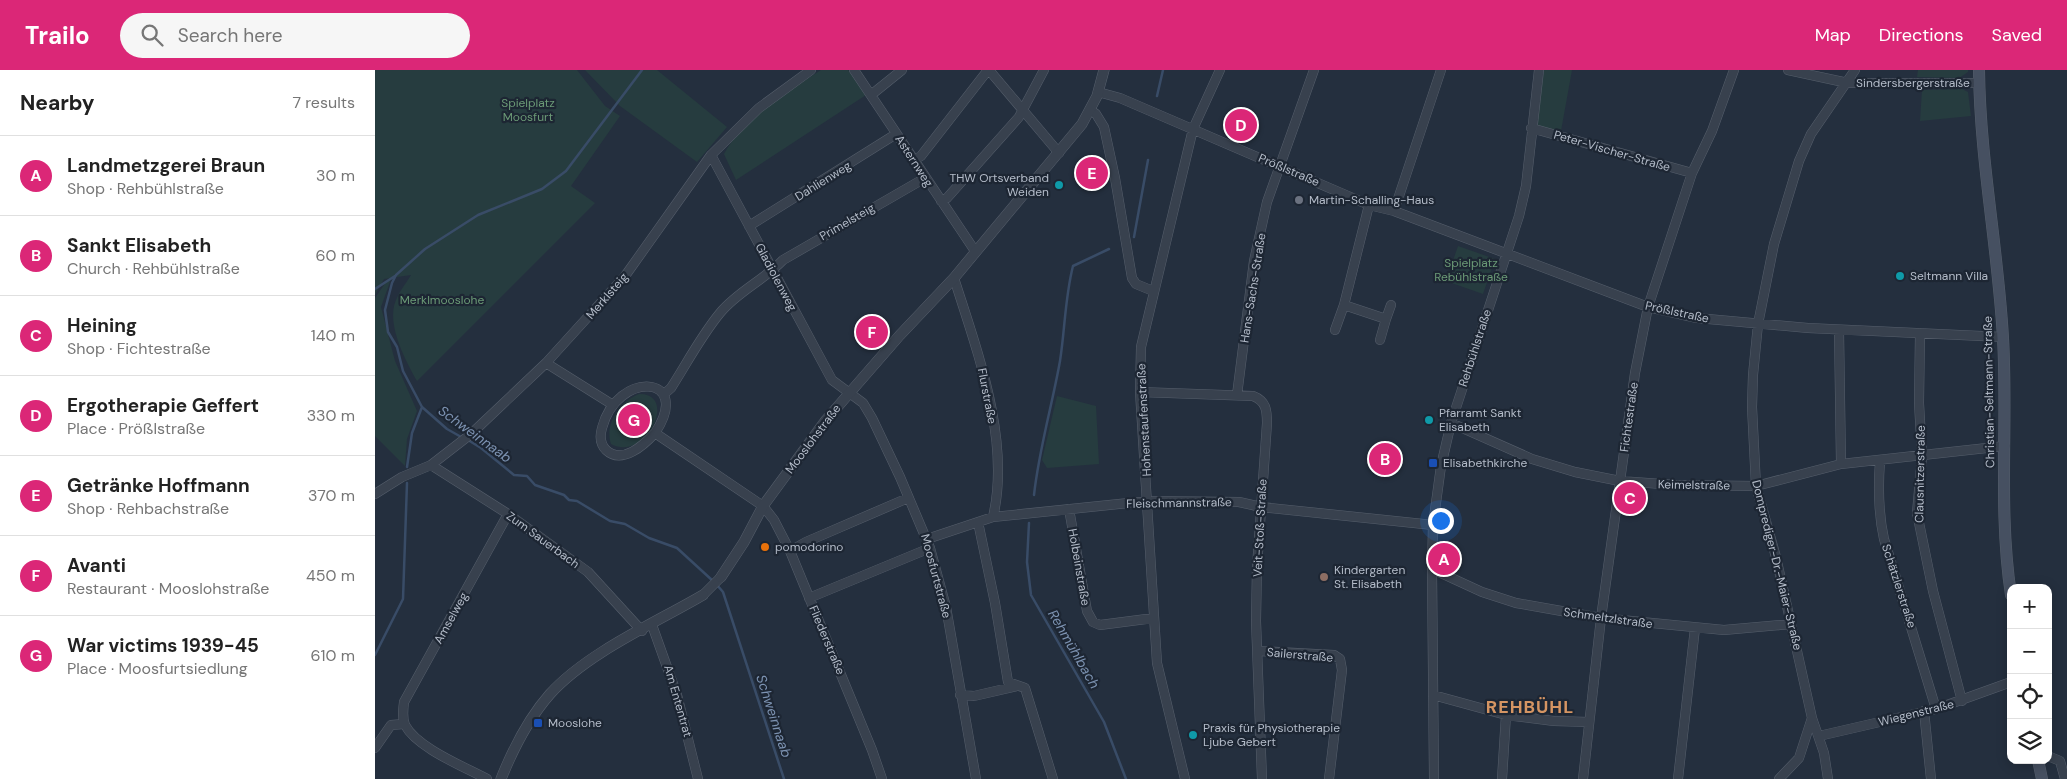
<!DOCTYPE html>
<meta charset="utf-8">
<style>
:root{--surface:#fff;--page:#f6f6f6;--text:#222;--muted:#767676;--line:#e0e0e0;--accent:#db2777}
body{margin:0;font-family:"DM Sans",sans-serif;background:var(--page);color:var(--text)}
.controls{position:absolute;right:15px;bottom:15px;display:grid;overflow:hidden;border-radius:10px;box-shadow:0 2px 12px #0003}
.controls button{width:45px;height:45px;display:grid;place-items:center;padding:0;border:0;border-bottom:1px solid var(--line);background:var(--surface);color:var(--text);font:25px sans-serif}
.you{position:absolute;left:1065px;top:450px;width:18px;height:18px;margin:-12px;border:4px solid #fff;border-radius:50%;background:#1a73e8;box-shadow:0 0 0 8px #1a73e833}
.badge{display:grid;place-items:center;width:32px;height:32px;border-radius:50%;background:var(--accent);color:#fff;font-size:16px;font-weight:700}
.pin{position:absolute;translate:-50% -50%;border:2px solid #fff;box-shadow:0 1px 5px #0006}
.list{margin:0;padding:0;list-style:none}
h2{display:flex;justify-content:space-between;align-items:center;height:65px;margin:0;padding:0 20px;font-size:21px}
h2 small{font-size:16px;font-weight:400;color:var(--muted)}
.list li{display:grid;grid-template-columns:32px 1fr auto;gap:15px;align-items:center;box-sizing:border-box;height:80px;padding:0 20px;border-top:1px solid var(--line)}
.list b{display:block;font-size:19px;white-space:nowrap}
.list p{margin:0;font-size:16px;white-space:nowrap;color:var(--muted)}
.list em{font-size:16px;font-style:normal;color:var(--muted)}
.icon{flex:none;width:28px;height:28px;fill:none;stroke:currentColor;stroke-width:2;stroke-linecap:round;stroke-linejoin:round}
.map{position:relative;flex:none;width:1692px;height:709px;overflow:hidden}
header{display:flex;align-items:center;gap:30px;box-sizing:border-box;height:70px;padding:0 25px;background:var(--accent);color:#fff}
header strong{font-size:24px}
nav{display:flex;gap:28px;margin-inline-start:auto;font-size:18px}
.search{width:350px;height:45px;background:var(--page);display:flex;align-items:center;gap:12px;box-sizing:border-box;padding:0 18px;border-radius:28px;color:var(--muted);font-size:19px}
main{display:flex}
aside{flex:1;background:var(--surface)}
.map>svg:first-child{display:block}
</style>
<header>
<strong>Trailo</strong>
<div class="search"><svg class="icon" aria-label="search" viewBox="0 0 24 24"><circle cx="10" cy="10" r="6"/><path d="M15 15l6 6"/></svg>Search here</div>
<nav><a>Map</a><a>Directions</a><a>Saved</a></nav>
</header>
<main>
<aside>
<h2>Nearby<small>7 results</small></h2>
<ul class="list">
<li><span class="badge">A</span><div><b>Landmetzgerei Braun</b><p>Shop · Rehbühlstraße</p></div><em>30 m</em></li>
<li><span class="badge">B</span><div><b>Sankt Elisabeth</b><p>Church · Rehbühlstraße</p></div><em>60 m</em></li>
<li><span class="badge">C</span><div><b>Heining</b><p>Shop · Fichtestraße</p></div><em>140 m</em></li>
<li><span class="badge">D</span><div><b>Ergotherapie Geffert</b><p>Place · Prößlstraße</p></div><em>330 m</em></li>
<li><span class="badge">E</span><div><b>Getränke Hoffmann</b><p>Shop · Rehbachstraße</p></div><em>370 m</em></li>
<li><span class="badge">F</span><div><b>Avanti</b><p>Restaurant · Mooslohstraße</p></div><em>450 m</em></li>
<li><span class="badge">G</span><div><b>War victims 1939-45</b><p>Place · Moosfurtsiedlung</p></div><em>610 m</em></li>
</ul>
</aside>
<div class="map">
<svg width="1692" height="709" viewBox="0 0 1692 709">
<rect width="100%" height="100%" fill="#242f3e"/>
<!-- green -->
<path fill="#263c3f" d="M0 0H202L230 36 245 46 196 116 220 133 42 311C31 291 14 260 19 236 22 224 30 215 36 205L9 209 0 225Z
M210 0H282L352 57 322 92 245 36Z
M446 0H473L491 25 361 110 349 84C366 51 415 20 446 0Z
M1169 0H1197L1186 61 1161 55Z
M1543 0H1593V2L1584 8 1542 7Z
M1587 19 1593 22 1596 46 1545 51 1547 20Z
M1083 176 1120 189 1108 224 1071 211Z
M16 209 6 237 20 291 42 341 32 369 30 396 0 366V228L11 212Z
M264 324C304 323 271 393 236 374 229 353 246 331 264 324Z
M682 326 721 336 724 394 672 398 667 390Z"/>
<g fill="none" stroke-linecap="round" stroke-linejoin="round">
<!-- stream -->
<path stroke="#394c67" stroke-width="2.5" d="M782 26 788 0
M759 167 773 90
M0 219 20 206
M88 368 72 359 47 337 28 301 22 277 13 262 10 240 17 213 21 205 50 179 103 145 167 119 191 101 267 0
M93 370 106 378 139 405 152 406 160 415 189 425 194 430 202 431 235 451 250 454 274 468 302 478 338 511
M32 397 37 363 47 337
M659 425C664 379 677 336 685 291 690 259 690 227 698 196L734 179
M654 453 652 492 656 525 729 652 751 709
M342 515 348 522 409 709
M0 585 28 529 32 413"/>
<!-- minor casing -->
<g stroke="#565f6c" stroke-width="10">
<path id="minor" d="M479 0 600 181
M614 0 684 83
M1413 0 1473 13H1604
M723 22 745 28 994 135 1019 141 1273 237 1322 248 1433 258 1628 267
M496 25 527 0
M715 40 721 44 729 57 740 108 757 208 761 214 778 221
M1156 58 1317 103
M336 85 457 310 488 333 497 348 525 407 555 478 571 537 601 709
M539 90 546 86 613 0
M566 131 572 128 644 47 669 0
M994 135 969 235 1011 249 1005 270
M1019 141 1066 0
M374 156 521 64
M579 208C602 281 636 370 618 447
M1011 249 1016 235
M960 260 969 235
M1464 260 1466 394
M1545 263 1544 333 1547 386 1542 443 1558 521 1587 631
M171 293 238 335
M765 322 878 326C891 331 892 340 892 353L882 497 881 551 887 709
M289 324 296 318C312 293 326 266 345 243 362 222 389 210 408 190L550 108
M862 325 879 191 892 132 939 0
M1076 353 1157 389 1200 402 1245 411 1301 415 1381 416 1466 394 1630 376
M280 363C269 375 247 395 231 380 225 374 225 365 227 358 242 300 319 304 280 363L388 436 399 450 415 481 497 680 507 709
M1505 391C1503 418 1503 442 1509 469L1561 639
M56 395 133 444 213 502 267 561
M0 424 27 407 56 395 96 364 171 293 250 206 336 85 384 38 436 0
M694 439 712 541 718 552 725 555 779 548
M603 452 620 533 633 612 650 618 678 709
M552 469 618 447 773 431 864 432 886 437 1058 455
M415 481 431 472 533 428
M1057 499 1107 522 1141 533 1226 548 1349 560 1416 554
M328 525 346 507
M434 528 555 478
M277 555 302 625 323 709
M883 581 959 585 965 589 967 600 954 709
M585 625 599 626 642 616
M1058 625 1131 645 1179 651 1214 652
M1549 641 1556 709
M1444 666 1561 639 1636 612
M0 678 16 655 29 654
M1673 686 1685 691 1690 709
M112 709C90 697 42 678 30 655 27 648 28 640 29 632L133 444
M810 709 782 593 765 322 766 277 818 59 845 0
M1059 709 1057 499 1058 455 1066 396 1076 353 1144 146 1151 116 1164 0
M1127 709 1131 645
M1208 709 1226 548 1260 303 1273 237 1317 103 1337 61 1359 0
M1303 709 1320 558
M1404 709 1424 688 1437 648
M1453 709 1449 683 1437 648 1401 487 1381 416 1377 337 1378 305 1383 254 1399 174 1424 91 1436 64 1480 0"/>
</g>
<!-- tertiary casing -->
<g stroke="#565f6c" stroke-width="11">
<path id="tertiary" d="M346 507 369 472 388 436 451 350 525 265 579 208 707 54 722 26 729 0
M126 709C138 679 153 649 175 624 212 583 280 553 328 525"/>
</g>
<!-- secondary casing -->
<g stroke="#565f6c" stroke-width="12">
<path id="secondary" d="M1604 0C1605 90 1623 178 1628 268 1633 354 1623 439 1636 525
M1663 690 1667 709"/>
</g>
<!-- minor -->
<use href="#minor" stroke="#38414e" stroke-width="9"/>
<!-- tertiary -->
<use href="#tertiary" stroke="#38414e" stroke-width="10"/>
<!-- secondary -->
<use href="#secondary" stroke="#465061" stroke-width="11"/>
</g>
<!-- markers -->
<g fill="#0f9aa8" stroke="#1d2633" stroke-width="2">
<circle cx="684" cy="115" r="5"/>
<circle cx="1525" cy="206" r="5"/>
<circle cx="1054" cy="350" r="5"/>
<circle cx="818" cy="665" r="5"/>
</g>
<circle fill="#6b7280" stroke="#1d2633" stroke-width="2" cx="924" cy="130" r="5"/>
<g fill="#1a4fb4" stroke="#1d2633" stroke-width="2">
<rect x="1053" y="388" width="10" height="10" rx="2.5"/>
<rect x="158" y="648" width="10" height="10" rx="2.5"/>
</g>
<circle fill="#e8710a" stroke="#1d2633" stroke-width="2" cx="390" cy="477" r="5"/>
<circle fill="#8d6e63" stroke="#1d2633" stroke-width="2" cx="949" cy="507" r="5"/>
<g text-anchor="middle" stroke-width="4.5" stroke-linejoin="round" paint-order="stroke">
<!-- street labels -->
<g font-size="12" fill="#b4bcc9" stroke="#1d2633">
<text x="1538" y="17">Sindersbergerstraße</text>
<text transform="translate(1237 81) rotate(16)" y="4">Peter-Vischer-Straße</text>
<text transform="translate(539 91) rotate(57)" y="4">Asternweg</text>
<text transform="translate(914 100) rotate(23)" y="4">Prößlstraße</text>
<text transform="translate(448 111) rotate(-32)" y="4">Dahlienweg</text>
<text transform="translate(472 152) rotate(-30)" y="4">Primelsteig</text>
<text transform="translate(401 207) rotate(62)" y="4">Gladiolenweg</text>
<text transform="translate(878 218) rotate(-81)" y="4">Hans-Sachs-Straße</text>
<text transform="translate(232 226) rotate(-49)" y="4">Merklsteig</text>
<text transform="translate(1302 242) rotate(12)" y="4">Prößlstraße</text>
<text transform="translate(1100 278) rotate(-72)" y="4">Rehbühlstraße</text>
<text transform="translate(1614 322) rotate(-91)" y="4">Christian-Seltmann-Straße</text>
<text transform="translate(612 326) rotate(79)" y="4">Flurstraße</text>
<text transform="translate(1254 347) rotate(-82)" y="4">Fichtestraße</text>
<text transform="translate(769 350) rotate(-93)" y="4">Hohenstaufenstraße</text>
<text transform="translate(438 369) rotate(-53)" y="4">Mooslohstraße</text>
<text transform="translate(1545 404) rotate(-89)" y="4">Clausnitzerstraße</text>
<text transform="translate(1319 415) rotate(1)" y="4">Keimelstraße</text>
<text transform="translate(804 433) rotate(-1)" y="4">Fleischmannstraße</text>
<text transform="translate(885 458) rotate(-87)" y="4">Veit-Stoß-Straße</text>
<text transform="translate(168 470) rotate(36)" y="4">Zum Sauerbach</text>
<text transform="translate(1402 495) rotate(76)" y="4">Domprediger-Dr.-Maier-Straße</text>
<text transform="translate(704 497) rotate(80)" y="4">Holbeinstraße</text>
<text transform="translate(561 506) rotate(75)" y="4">Moosfurtstraße</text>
<text transform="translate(1524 516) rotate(72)" y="4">Schätzlerstraße</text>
<text transform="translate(76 548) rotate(-61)" y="4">Amselweg</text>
<text transform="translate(1233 548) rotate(8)" y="4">Schmeltzlstraße</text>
<text transform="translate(452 570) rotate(67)" y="4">Fliederstraße</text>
<text transform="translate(925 585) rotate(5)" y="4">Sailerstraße</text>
<text transform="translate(303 631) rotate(74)" y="4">Am Ententrat</text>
<text transform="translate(1541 643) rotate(-14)" y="4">Wiegenstraße</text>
</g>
<!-- park labels -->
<g font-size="12" fill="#6b9a76" stroke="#1d2633">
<text x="153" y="37">Spielplatz<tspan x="153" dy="14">Moosfurt</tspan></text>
<text x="1096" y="197">Spielplatz<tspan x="1096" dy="14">Rebühlstraße</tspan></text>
<text x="67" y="234">Merklmooslohe</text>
</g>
<!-- poi labels -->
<g font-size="12" fill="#b4bcc9" stroke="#1d2633" text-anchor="start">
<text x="674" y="112" text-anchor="end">THW Ortsverband<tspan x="674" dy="14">Weiden</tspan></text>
<text x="934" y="134">Martin-Schalling-Haus</text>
<text x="1535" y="210">Seltmann Villa</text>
<text x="1064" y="347">Pfarramt Sankt<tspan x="1064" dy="14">Elisabeth</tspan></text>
<text x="1068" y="397">Elisabethkirche</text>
<text x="400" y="481">pomodorino</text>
<text x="959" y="504">Kindergarten<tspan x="959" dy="14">St. Elisabeth</tspan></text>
<text x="173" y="657">Mooslohe</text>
<text x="828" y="662">Praxis für Physiotherapie<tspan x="828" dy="14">Ljube Gebert</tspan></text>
</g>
<!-- water labels -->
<g font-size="14" font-style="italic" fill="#7c92b1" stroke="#1d2633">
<text transform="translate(100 364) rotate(36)" y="5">Schweinnaab</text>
<text transform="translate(699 579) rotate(60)" y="5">Rehmühlbach</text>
<text transform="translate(399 646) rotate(72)" y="5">Schweinnaab</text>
</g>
<!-- district labels -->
<g font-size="18" font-weight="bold" letter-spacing="1" fill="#d59563" stroke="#1d2633">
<text x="1155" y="643">REHBÜHL</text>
</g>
</g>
</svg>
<div class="controls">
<button>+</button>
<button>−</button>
<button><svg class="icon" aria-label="locate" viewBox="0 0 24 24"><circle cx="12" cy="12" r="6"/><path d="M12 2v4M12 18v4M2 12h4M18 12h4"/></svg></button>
<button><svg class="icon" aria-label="layers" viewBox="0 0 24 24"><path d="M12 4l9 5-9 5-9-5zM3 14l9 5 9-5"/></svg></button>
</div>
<div class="you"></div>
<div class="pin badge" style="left:1069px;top:489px">A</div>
<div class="pin badge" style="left:1010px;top:389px">B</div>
<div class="pin badge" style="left:1255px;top:428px">C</div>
<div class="pin badge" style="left:866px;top:55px">D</div>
<div class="pin badge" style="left:717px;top:103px">E</div>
<div class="pin badge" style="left:497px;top:262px">F</div>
<div class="pin badge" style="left:259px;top:350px">G</div>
</div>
</main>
